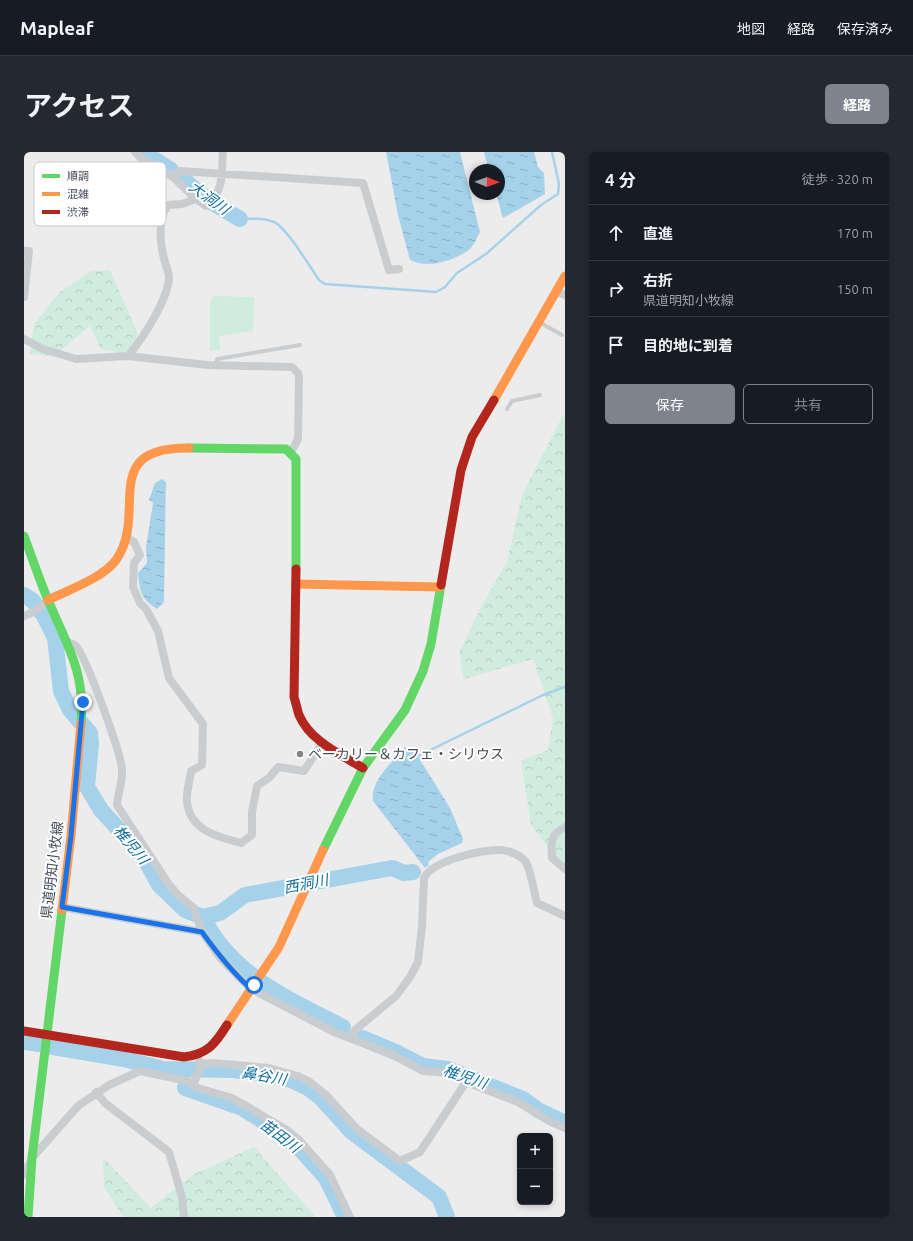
<!DOCTYPE html>
<html lang="ja">
<meta charset="utf-8">
<style>
:root{--surface:#171b24;--page:#242831;--text:#f1f3f6;--muted:#9ea1a6;--line:#363941;--accent:#7f848c}
body{margin:0;font-family:Ubuntu,"Noto Sans JP",sans-serif;background:var(--page);color:var(--text)}
.controls{position:absolute;right:12px;bottom:12px;display:grid;overflow:hidden;border-radius:6px;box-shadow:0 2px 6px #0003}
.controls button{width:36px;height:36px;display:grid;place-items:center;padding:0;border:0;border-bottom:1px solid var(--line);background:var(--surface);color:var(--text);font:20px sans-serif}
.compass{position:absolute;left:445px;top:12px;width:36px;height:36px;border-radius:50%;background:var(--surface);box-shadow:0 2px 6px #0003;rotate:91deg}
.stop{position:absolute;width:12px;height:12px;margin:-9px;border:3px solid #1a73e8;border-radius:50%;background:#fff}
.stop.end{background:#1a73e8;border-color:#fff;box-shadow:0 1px 4px #0008}
.list{margin:0;padding:0;list-style:none}
h2{display:flex;justify-content:space-between;align-items:center;height:52px;margin:0;padding:0 16px;font-size:17px}
h2 small{font-size:13px;font-weight:400;color:var(--muted)}
.list li{display:grid;grid-template-columns:26px 1fr auto;gap:12px;align-items:center;box-sizing:border-box;height:56px;padding:0 16px;border-top:1px solid var(--line)}
.list b{display:block;font-size:15px;white-space:nowrap}
.list p{margin:0;font-size:13px;white-space:nowrap;color:var(--muted)}
.list em{font-size:13px;font-style:normal;color:var(--muted)}
.actions{display:flex;gap:8px;padding:12px 16px}
.actions a{flex:1;padding:9px 0;border:1px solid var(--accent);border-radius:6px;text-align:center;font-size:14px;color:var(--accent)}
.actions .main{background:var(--accent);color:#fff}
.icon{flex:none;width:22px;height:22px;fill:none;stroke:currentColor;stroke-width:2;stroke-linecap:round;stroke-linejoin:round}
.map{position:relative;flex:none;width:541px;height:1065px;overflow:hidden;border-radius:6px}
header{display:flex;align-items:center;gap:24px;box-sizing:border-box;height:56px;padding:0 20px;background:var(--surface);border-bottom:1px solid var(--line)}
header strong{font-size:19px}
nav{display:flex;gap:22px;margin-inline-start:auto;font-size:14px}
.intro{display:flex;align-items:center;justify-content:space-between;box-sizing:border-box;height:96px;padding:0 24px}
h1{margin:0;font-size:28px}
.button{padding:10px 18px;border-radius:6px;background:var(--accent);color:#fff;font-size:14px;font-weight:700}
main{display:flex;gap:24px;padding:0 24px}
aside{flex:1;background:var(--surface);border-radius:6px;box-shadow:0 2px 6px #0003}
.map>svg:first-child{display:block}
</style>
<header>
<strong>Mapleaf</strong>
<nav><a>地図</a><a>経路</a><a>保存済み</a></nav>
</header>
<div class="intro"><h1>アクセス</h1><a class="button">経路</a></div>
<main>
<div class="map">
<svg width="541" height="1065" viewBox="0 0 541 1065">
<defs>
<pattern id="forest-crowns" width="20" height="18" patternUnits="userSpaceOnUse"><rect width="20" height="18" fill="#d0ecde"/><path d="M2 6a3 3 0 1 1 6 0M12 15a3 3 0 1 1 6 0" fill="none" stroke="#b4ccc1"/></pattern>
<pattern id="water-ripples" width="26" height="14" patternUnits="userSpaceOnUse"><rect width="26" height="14" fill="#a5d2ea"/><path d="M2 4q2-2 4 0t4 0M15 11q2-2 4 0t4 0" fill="none" stroke="#88adc0"/></pattern>
</defs>
<rect width="100%" height="100%" fill="#edecec"/>
<!-- green -->
<path fill="#d0ecde" d="M189 144 230 145 229 179 195 184 196 198 186 199V151Z"/>
<!-- forest -->
<path fill="url(#forest-crowns)" d="M86 118 114 182 103 202 77 197 66 174 30 204 6 202 10 172 35 141 67 119Z
M541 263V718L507 673 497 609 524 598 529 566 509 507 440 527 435 501 458 453 483 410 498 343 538 265Z
M230 995 292 1065H99L80 1035 79 1005 127 1056 168 1023Z"/>
<!-- water -->
<path fill="url(#water-ripples)" d="M362 0H436L456 80C453 85 450 93 446 97 430 109 404 117 386 108L374 63Z
M460 0H510L514 15 520 21 521 42 479 66 472 42H475V18H465Z
M138 327 142 330 140 450 133 457C116 446 116 439 114 421L123 411 122 395 129 351 125 348 131 331Z
M381 595 390 598 426 656 439 687 438 691 414 702 404 710 405 713 401 716 349 649C346 628 369 610 381 595Z"/>
<g fill="none" stroke-linecap="round" stroke-linejoin="round">
<!-- stream -->
<path stroke="#a5d2ea" stroke-width="2.5" d="M216 67C227 67 239 65 250 70 263 76 286 115 295 128L301 132 412 140 421 135 433 121 462 102 517 53 534 42 535 32 528 0
M394 607V604L519 543 541 535"/>
<!-- river -->
<path stroke="#a5d2ea" stroke-width="16" d="M119 0 147 18
M156 24 182 47 216 67
M0 443 9 449 20 464 31 486 37 539 46 558 66 581 67 591 63 635 77 658 119 704 135 733 161 758 179 765C206 822 266 848 319 875
M179 765 196 761 221 743 368 716 380 721 389 720
M338 886 374 901 399 914 424 917 499 947 514 958 541 971
M0 890 14 892
M29 895 100 907 139 917 209 918 246 923 267 928 284 936 296 945 328 980 415 1045 423 1065
M161 936 218 956 237 968 275 996 302 1026 321 1065"/>
<!-- lane -->
<path stroke="#cacdd0" stroke-width="4" d="M515 170 538 183
M193 213V207L276 193
M483 257 488 249 516 243"/>
<!-- street -->
<path stroke="#cacdd0" stroke-width="8" d="M111 0 117 6 149 25 156 19 339 31 365 118 375 117
M172 47 182 54C201 38 197 23 199 0
M0 99H5L0 145
M532 139 541 143
M0 187 19 197 52 207 104 204 183 213 268 215 274 221 275 225 274 287 267 300
M104 204C119 186 144 148 145 125 145 120 142 115 141 110 136 94 133 68 144 53L158 52 172 47 149 25
M103 386 110 390 116 403 110 411 109 435 116 451 122 457 134 479 145 526 179 572 178 613 167 619C166 628 162 640 163 650 166 679 195 685 217 691L228 683V660L233 634 246 625 254 615 280 619 299 590
M0 464 10 460 24 448
M44 490C46 491 50 492 52 494 62 504 97 602 98 617 99 629 94 641 93 653L144 731 154 743 169 755 178 780 197 807 227 837 310 880 369 903 399 919 426 921 442 930 494 950 527 970 541 976
M541 675C526 682 527 692 528 706L541 717
M38 755 178 780
M327 886 331 878 372 844 386 825 394 810 398 774 400 726C409 708 457 698 476 698 484 698 496 703 501 709 507 717 510 741 513 751L541 764
M177 912 188 911 245 916 274 924 286 930 301 942 333 977 376 1009 396 1000 442 930
M169 933 177 915 175 908
M72 940 81 951 145 1000 158 1045 160 1065
M0 1023 8 1006 54 954 85 933 116 919 164 929 174 936 208 946 263 978 274 987 306 1023 326 1065"/>
<!-- fast -->
<path stroke="#63d668" stroke-width="9" d="M165 296 262 297 272 307V417
M0 384C8 405 15 427 24 448 42 491 62 521 57 571
M299 698 339 616 381 558 399 519 407 492 417 433
M4 1065 8 1006 38 758"/>
<!-- slow -->
<path stroke="#ff974d" stroke-width="9" d="M470 248 541 124
M272 432 416 435
M24 448C44 438 79 426 92 408 125 362 73 295 165 296
M38 758 47 684 57 571
M203 873 255 795 299 698"/>
<!-- jam -->
<path stroke="#b3261e" stroke-width="9" d="M272 417 270 545C272 551 273 557 275 563 286 589 316 602 339 616
M417 433 437 318 448 285 470 248
M0 879 160 905C184 902 191 892 203 873"/>
</g>
<g fill="none" stroke-linecap="round" stroke-linejoin="round">
<!-- route -->
<path stroke="#1a73e8" stroke-width="5" d="M59 550 47 684 38 755 178 780C193 801 208 820 227 837L230 833"/>
</g>
<!-- markers -->
<circle fill="#7f848c" stroke="#fff" stroke-width="1.5" cx="276" cy="602" r="4"/>
<g text-anchor="middle" stroke-width="4" stroke-linejoin="round" paint-order="stroke">
<!-- poi labels -->
<g font-size="14" fill="#444c58" stroke="#fff" text-anchor="start">
<text x="284" y="607">ベーカリー＆カフェ・シリウス</text>
</g>
<!-- street labels -->
<g font-size="14" fill="#444c58" stroke="#fff">
<text transform="translate(28 718) rotate(-83)" y="5">県道明知小牧線</text>
</g>
<!-- water labels -->
<g font-size="15" font-style="italic" fill="#0f6ea0" stroke="#fff">
<text transform="translate(185 46) rotate(36)" y="5">大洞川</text>
<text transform="translate(107 693) rotate(50)" y="5">椎児川</text>
<text transform="translate(282 732) rotate(-11)" y="5">西洞川</text>
<text transform="translate(240 924) rotate(10)" y="5">鼻谷川</text>
<text transform="translate(441 925) rotate(19)" y="5">椎児川</text>
<text transform="translate(256 984) rotate(37)" y="5">苗田川</text>
</g>
</g>
<!-- legend -->
<rect x="10" y="10" width="132" height="64" rx="6" fill="#fff" stroke="#c7c9cd" stroke-width="1"/>
<rect x="18" y="22" width="18" height="4" fill="#63d668"/>
<rect x="18" y="40" width="18" height="4" fill="#ff974d"/>
<rect x="18" y="58" width="18" height="4" fill="#b3261e"/>
<g font-size="11" fill="#444c58">
<text x="43" y="28">順調</text>
<text x="43" y="46">混雑</text>
<text x="43" y="64">渋滞</text>
</g>
</svg>
<div class="controls">
<button>+</button>
<button>−</button>
</div>
<svg class="compass" viewBox="-18 -18 36 36"><path d="M0-13l5 13h-10z" fill="#e53935"/><path d="M0 13l5-13h-10z" fill="#9ea1a6"/></svg>
<div class="stop" style="left:230px;top:833px"></div>
<div class="stop end" style="left:59px;top:550px"></div>
</div>
<aside>
<h2>4 分<small>徒歩 · 320 m</small></h2>
<ul class="list">
<li><svg class="icon" aria-label="ahead" viewBox="0 0 24 24"><path d="M12 20V5M6 11l6-6 6 6"/></svg><div><b>直進</b></div><em>170 m</em></li>
<li><svg class="icon" aria-label="right" viewBox="0 0 24 24"><path d="M7 20v-9h11M14 6l5 5-5 5"/></svg><div><b>右折</b><p>県道明知小牧線</p></div><em>150 m</em></li>
<li><svg class="icon" aria-label="arrive" viewBox="0 0 24 24"><path d="M6 21V4h12l-3 4 3 4H6"/></svg><div><b>目的地に到着</b></div></li>
</ul>
<div class="actions"><a class="main">保存</a><a>共有</a></div>
</aside>
</main>
